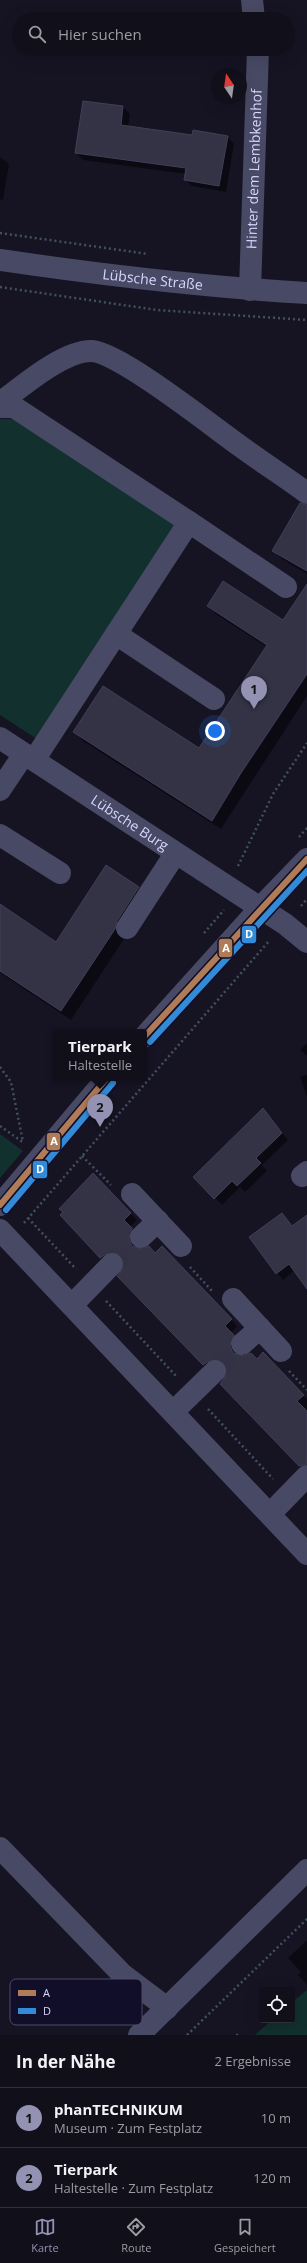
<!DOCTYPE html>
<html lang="de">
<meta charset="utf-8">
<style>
:root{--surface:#100f1a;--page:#1e1d27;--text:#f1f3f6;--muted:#9c9ca2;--line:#302f39;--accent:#9492b2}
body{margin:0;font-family:"Open Sans",sans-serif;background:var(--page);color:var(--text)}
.controls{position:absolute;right:12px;bottom:12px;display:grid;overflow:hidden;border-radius:4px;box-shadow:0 4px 16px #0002}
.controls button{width:36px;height:36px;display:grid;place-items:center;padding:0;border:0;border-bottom:1px solid var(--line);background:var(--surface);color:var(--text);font:20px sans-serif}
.compass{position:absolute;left:211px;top:68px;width:36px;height:36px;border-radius:50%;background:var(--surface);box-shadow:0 4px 16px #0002;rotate:347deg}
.you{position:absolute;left:215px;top:731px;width:14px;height:14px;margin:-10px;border:3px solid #fff;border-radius:50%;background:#1a73e8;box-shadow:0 0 0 6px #1a73e833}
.badge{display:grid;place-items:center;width:26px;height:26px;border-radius:50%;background:var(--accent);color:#111;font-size:13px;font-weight:700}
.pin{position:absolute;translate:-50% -33px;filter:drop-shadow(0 1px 2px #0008)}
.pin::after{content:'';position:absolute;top:21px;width:14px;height:12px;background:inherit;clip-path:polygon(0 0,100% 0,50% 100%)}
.popup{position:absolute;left:53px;top:1029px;width:94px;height:52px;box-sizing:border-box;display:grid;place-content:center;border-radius:4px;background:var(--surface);filter:drop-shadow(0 1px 3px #0005);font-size:13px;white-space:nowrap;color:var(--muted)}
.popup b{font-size:15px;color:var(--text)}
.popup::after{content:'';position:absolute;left:50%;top:100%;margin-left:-8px;border:8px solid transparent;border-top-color:var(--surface)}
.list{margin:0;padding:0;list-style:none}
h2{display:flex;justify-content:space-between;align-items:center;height:52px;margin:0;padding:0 16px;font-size:17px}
h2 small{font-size:13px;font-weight:400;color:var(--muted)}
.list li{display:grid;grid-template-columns:26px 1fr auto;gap:12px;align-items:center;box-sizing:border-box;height:60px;padding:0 16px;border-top:1px solid var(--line)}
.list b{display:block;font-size:15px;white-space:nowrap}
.list p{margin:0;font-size:13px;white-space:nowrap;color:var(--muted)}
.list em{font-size:13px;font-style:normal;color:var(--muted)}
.icon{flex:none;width:22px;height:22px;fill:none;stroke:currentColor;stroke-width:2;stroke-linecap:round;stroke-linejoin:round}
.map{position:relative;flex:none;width:307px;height:2035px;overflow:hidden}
.search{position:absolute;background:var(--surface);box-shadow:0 4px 16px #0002;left:12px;right:12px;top:12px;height:44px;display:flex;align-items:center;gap:10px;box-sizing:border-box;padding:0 14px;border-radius:22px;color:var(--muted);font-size:15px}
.sheet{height:172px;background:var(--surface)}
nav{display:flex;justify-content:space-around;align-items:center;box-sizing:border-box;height:56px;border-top:1px solid var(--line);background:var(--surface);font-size:11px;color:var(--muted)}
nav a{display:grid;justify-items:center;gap:2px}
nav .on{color:var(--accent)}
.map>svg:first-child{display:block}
</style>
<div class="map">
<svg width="307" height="2035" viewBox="0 0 307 2035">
<rect width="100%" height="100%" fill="#161423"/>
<!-- green -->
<path fill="#11302e" d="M0 419H11L25 425 180 526 37 739 0 715Z
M0 1134 23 1151 0 1178Z
M307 1990V2035H255L272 2020H292V2002Z"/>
<!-- shadow -->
<path fill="#0007" d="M84 102 123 107 130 114 128 127 192 136 228 137 234 144 226 192 192 186 185 179 186 174 83 160 76 153Z
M0 157 9 164 3 200 0 199Z
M307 517V574L282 559 273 551Z
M307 586V696L221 829 83 741 75 732 200 750 267 647 217 615 208 606 284 621Z
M138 888 148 898 126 931 124 939 71 1020 0 973V905L56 943Z
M307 1043V1056L300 1050Z
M307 1075V1097L300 1077Z
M269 1116 288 1140 262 1165 267 1171 245 1192 240 1187 222 1205 195 1177Z
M93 1175 137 1220 130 1227 138 1236 136 1249 149 1247 156 1254 162 1248 237 1326 231 1333 240 1342 236 1355 257 1360 263 1354 307 1399V1472L228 1374 226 1365H219L210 1371 119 1276 125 1267 123 1258H116L107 1264 61 1215Z
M282 1214 293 1226 307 1216V1287L295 1270 283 1280 277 1273Z
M307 1940V1985L298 1975 301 1972 288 1958Z"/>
<!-- building -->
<path fill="#343245" stroke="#413f57" d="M83 101 123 106 121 125 192 135 193 130 228 136 219 186 184 180 186 168 75 153Z
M300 503 307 505V571L272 551Z
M223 581 283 620 307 584V674L241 773 212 821 73 732 103 686 199 748 267 645 207 606Z
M106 865 139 887 117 921 115 929 61 1011 0 971V904L56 942Z
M263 1108 282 1133 256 1158 261 1163 237 1186 232 1181 214 1199 193 1177Z
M93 1173 131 1213 124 1220 132 1228 129 1239 132 1246 143 1249 149 1246 155 1253 162 1246 232 1319 225 1326 234 1335 230 1346 233 1353 244 1356 251 1353 257 1359 263 1352 304 1395 297 1401 307 1411V1464L299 1466 220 1384 227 1374V1368L224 1362 212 1359 203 1365 117 1276 124 1267 121 1255 115 1252H109L100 1258 60 1215 63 1212 59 1209Z
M282 1213 292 1226 307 1215V1289L289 1264 276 1274 249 1237Z"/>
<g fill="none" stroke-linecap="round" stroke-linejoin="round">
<!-- minor-tunnel -->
<path stroke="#333144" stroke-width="22" stroke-dasharray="22 11" stroke-linecap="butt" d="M112 1264 141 1237
M215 1371 242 1344"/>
<!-- path -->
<path stroke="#41515f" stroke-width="2.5" stroke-dasharray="2 3" stroke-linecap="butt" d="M0 233 148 254
M0 287 157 310 307 320
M299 837 307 828
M238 866 273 794 307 743
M301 906 307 899
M204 933 224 910
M0 1067 11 1082 23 1142
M0 1126 24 1143
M82 1156 111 1185
M28 1218 76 1269
M24 1223 269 941
M190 1267 212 1291
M106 1301 177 1377
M289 1371 307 1390
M208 1409 273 1479
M187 2035 307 1919
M236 2035H238"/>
<!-- minor -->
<g stroke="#484964" stroke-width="22">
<path d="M252 0 254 19"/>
<path id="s1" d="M0 260C102 275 204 287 307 293"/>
<path id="s2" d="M250 290 258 49"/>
<path d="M0 403C21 387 64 350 92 351 120 353 212 426 240 446 262 462 285 477 307 493"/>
<path d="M0 407H14L189 522"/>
<path d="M116 634 214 699"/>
<path id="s3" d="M0 738 285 924 307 942"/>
<path d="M34 760 189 522 286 587"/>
<path d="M0 790 24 754"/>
<path d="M0 835 60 873"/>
<path d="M127 928 175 854"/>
<path d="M144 1037 260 908 307 859"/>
<path d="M302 1176 307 1172"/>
<path d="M132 1194 181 1246"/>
<path d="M0 1205 107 1078"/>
<path d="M0 1230 307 1554"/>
<path d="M141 1237 158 1221"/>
<path d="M233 1299 281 1351"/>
<path d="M72 1305 112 1264"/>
<path d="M242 1344 260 1328"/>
<path d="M173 1412 215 1371"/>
<path d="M270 1514 307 1476"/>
<path d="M0 1848 122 1974 167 2008"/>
<path d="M139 2035 307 1870"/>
</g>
<!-- bus-1 casing -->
<g stroke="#110e29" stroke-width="9">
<path id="bus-1" d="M144 1037 307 859
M0 1205 107 1078"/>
</g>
<!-- bus-2 casing -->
<g stroke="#110e29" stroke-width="9">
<path id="bus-2" d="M150 1042 307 871
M6 1210 113 1083"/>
</g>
<!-- bus-1 -->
<use href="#bus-1" stroke="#b07c57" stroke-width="6"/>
<!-- bus-2 -->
<use href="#bus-2" stroke="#338bd7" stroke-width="6"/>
</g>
<g text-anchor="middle" stroke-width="4" stroke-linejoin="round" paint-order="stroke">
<!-- street labels -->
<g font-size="14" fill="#d8d6ff" stroke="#110e29">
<text dy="5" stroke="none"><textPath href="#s2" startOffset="121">Hinter dem Lembkenhof</textPath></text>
<text dy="5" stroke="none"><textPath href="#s1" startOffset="154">Lübsche Straße</textPath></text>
<text dy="5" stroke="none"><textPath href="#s3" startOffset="155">Lübsche Burg</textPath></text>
</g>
</g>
<!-- legend -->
<rect x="10" y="1979" width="132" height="46" rx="6" fill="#110e29" stroke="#4d4a69" stroke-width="1"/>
<rect x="18" y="1990" width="18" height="6" fill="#b07c57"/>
<rect x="18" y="2008" width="18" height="6" fill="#338bd7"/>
<g font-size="11" fill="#d8d6ff">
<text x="43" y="1997">A</text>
<text x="43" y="2015">D</text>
</g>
<g stroke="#110e29" stroke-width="1.5">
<rect x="241" y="925" width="16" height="19" rx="4" fill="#338bd7"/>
<rect x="218" y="938" width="15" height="20" rx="4" fill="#b07c57"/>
<rect x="46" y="1132" width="15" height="19" rx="4" fill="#b07c57"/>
<rect x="32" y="1160" width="16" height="19" rx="4" fill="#338bd7"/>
</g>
<g font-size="11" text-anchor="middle" font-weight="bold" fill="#fff">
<text x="249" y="938">D</text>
<text x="226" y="952">A</text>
<text x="54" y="1145">A</text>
<text x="40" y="1173">D</text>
</g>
</svg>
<div class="controls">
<button><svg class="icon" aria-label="locate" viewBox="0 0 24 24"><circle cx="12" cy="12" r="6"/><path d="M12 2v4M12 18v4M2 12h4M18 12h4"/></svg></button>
</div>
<svg class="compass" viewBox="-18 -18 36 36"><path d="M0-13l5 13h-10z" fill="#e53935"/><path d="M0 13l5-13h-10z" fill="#9c9ca2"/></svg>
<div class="you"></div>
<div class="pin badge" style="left:254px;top:709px">1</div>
<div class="pin badge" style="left:100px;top:1127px">2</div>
<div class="popup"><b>Tierpark</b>Haltestelle</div>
<div class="search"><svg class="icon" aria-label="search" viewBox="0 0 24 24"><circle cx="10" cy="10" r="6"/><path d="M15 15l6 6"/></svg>Hier suchen</div>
</div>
<section class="sheet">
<h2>In der Nähe<small>2 Ergebnisse</small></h2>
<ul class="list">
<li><span class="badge">1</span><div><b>phanTECHNIKUM</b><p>Museum · Zum Festplatz</p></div><em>10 m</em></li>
<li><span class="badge">2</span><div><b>Tierpark</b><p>Haltestelle · Zum Festplatz</p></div><em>120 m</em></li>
</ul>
</section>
<nav>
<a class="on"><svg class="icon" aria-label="map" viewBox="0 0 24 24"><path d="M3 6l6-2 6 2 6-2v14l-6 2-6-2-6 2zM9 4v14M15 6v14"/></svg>Karte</a>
<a><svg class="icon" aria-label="directions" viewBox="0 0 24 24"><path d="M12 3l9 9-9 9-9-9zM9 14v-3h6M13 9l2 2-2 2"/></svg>Route</a>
<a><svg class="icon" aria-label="saved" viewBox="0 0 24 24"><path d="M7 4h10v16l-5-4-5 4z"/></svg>Gespeichert</a>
</nav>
